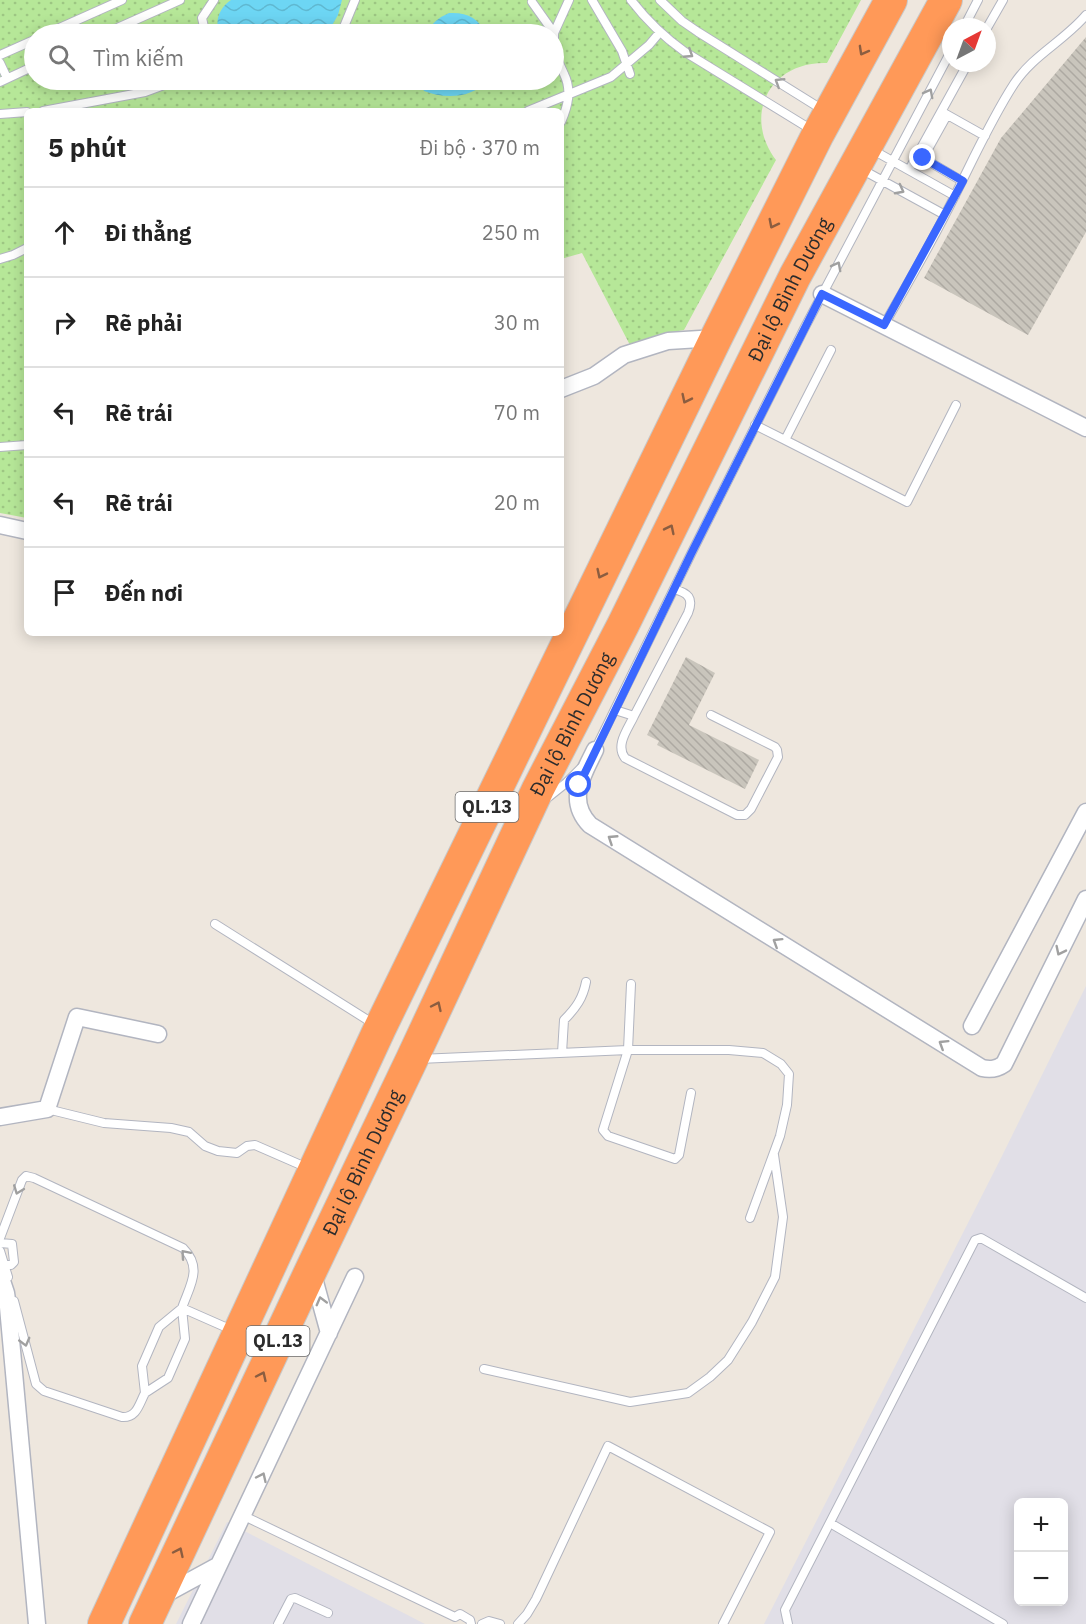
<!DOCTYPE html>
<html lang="vi">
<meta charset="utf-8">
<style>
:root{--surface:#fff;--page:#f6f6f6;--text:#222;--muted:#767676;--line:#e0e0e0}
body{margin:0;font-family:"IBM Plex Sans",sans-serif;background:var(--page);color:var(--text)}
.controls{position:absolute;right:18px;bottom:18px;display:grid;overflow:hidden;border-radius:9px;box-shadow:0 3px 15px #0003}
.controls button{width:54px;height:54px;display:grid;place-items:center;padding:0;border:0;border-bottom:2px solid var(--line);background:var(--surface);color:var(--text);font:30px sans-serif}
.compass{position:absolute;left:942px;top:18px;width:54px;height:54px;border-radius:50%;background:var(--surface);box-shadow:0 3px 15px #0003;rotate:41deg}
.stop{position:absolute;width:18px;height:18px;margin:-14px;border:4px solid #3a67ff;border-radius:50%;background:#fff}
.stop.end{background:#3a67ff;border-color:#fff;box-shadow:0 2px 6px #0008}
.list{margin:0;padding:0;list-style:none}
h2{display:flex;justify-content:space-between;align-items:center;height:78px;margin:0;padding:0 24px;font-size:26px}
h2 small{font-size:20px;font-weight:400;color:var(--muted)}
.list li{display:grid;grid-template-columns:39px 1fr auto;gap:18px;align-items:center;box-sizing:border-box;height:90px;padding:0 24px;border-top:2px solid var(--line)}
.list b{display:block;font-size:22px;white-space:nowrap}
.list em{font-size:20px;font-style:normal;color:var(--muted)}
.icon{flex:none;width:33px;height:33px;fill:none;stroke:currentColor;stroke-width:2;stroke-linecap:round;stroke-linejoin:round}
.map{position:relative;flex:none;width:1086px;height:1624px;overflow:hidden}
.search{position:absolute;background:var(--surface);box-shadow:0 3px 15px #0003;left:24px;top:24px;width:540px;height:66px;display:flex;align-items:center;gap:15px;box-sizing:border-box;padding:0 21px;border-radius:33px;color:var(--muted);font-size:22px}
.panel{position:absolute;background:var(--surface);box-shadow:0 3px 15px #0003;left:24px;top:108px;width:540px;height:528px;border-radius:9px}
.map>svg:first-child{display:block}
</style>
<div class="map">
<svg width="1086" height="1624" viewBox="0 0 1086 1624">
<defs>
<pattern id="grass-dots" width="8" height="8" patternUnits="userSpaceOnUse" patternTransform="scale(1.5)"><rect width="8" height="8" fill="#b6e798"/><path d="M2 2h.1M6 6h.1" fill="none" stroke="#9dc683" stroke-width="1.8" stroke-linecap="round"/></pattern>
<pattern id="water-waves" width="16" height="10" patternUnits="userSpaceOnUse" patternTransform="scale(1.5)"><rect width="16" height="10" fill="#6dd6f4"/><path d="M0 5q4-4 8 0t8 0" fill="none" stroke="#5fb8d1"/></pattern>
<pattern id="building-back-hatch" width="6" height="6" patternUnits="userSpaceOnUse" patternTransform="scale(1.5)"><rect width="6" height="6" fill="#c9c5bc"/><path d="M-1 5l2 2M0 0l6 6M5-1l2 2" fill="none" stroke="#ada9a2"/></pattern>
</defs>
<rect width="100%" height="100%" fill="#eee7de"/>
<!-- industrial -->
<path fill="#e1dfe7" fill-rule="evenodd" d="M1086 986V1624H764L999 1162ZM1018 1502H1064V1602H1018Z
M227 1522 425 1624H176Z"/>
<!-- grass -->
<path fill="url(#grass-dots)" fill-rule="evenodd" d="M0 0H861L827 63C770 61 742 115 776 160L684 330 661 334 630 345 582 253 561 259V111H27V518L0 513ZM34 34H554V80H34Z"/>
<!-- water -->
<path fill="url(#water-waves)" d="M231 0H342L338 15 327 34H220C214 22 219 8 231 0Z
M449 13C467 12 479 18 486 34H428C431 23 438 18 449 13Z
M421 80H486C474 99 443 99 424 91L420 84Z"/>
<!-- building -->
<path fill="url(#building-back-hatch)" d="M1086 37V232L1028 335 924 278 1001 138Z
M686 657 715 673 689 725 759 760 745 789 657 745 659 741 647 735Z"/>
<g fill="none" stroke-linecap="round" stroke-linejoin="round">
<!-- lane casing -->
<g stroke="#b2b5c0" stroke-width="10">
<path id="lane" d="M592 0 622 51 630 74
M631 0C647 21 664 37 685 52L812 130
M660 0 682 21 698 32 823 110
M532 2 554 33
M964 27 978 0
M987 28 1003 0
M46 34 122 0
M104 34 180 0
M209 34 204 27 202 18 214 0
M341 34 355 0
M554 39V33L569 0
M554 46C555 56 560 65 564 74 572 90 568 106 561 122
M0 55 34 40
M0 63 7 78
M262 80C276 86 291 88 305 80
M0 82 34 66
M43 111 145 92 164 85 172 80
M528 111 611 77 649 45 660 32
M944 113 985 136
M0 114 27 112
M947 115 923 158 962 181
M871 149 955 196
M861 169 945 215
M909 170 968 63
M0 259 13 255 27 248
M884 325C905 288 927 251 946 213 968 171 988 124 1014 84 1033 55 1064 41 1086 15
M831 350 785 440 907 502 956 405
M755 425 785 440
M0 447 27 445
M615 710 634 716 688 613C694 598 688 593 674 589
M634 716C628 729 615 745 625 758L737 815H745L751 809 778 757 777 750 775 747 711 715
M595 750 691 554 805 327 951 51
M546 799 566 783 581 768
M215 924 374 1024
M631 984 628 1050 603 1130 608 1136 675 1159 679 1155 691 1093
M562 1053 564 1020C576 1008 583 998 586 982
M419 1059 628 1050H729L763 1053 781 1064 789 1074 787 1105 780 1136 750 1218
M47 1109 104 1123 171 1128 189 1132 205 1146 218 1151 237 1153 247 1146 255 1145 310 1169
M0 1238 22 1180 26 1176 34 1178 183 1248C203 1268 190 1285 182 1308L232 1330
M0 1243 12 1244 14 1262 11 1265H1
M0 1251 8 1277
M14 1301 36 1384 44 1391 122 1417C137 1418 139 1404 145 1393
M182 1308 185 1339 168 1378 145 1393 142 1366 159 1327Z
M484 1369 630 1402 688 1393 710 1377 728 1360 752 1322 775 1277 783 1217 774 1155
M244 1516 455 1617 460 1614 470 1620 471 1624
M830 1523 1003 1624
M278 1624 291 1599 295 1598 328 1613
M482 1624 489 1621 500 1624
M518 1624 527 1614 536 1599 608 1446 770 1532 723 1624
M788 1624 785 1610 975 1240 981 1238 1086 1298"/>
</g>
<!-- street casing -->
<g stroke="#b2b5c0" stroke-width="19">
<path id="street" d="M822 294 1086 428
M561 389 594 376 624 355 668 341 716 338
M0 525 27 531
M595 750C583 775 566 800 590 825L982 1068C991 1070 997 1069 1004 1064L1086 899
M972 1026 1086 812
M0 1117 47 1109 77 1017 158 1034
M312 1271 329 1333
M0 1275 6 1293 8 1307 37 1624
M162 1596 219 1565
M191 1624 355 1277"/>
</g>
<!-- highway casing -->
<g stroke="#c8c8c8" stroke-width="34">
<g id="highway">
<path d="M104 1624 380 1028 716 338 818 134 891 0"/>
<path id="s1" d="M145 1624 312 1268 412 1059 538 789 623 625 795 276 946 0"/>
</g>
</g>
<!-- lane -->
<use href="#lane" stroke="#fff" stroke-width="8"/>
<!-- street -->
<use href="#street" stroke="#fff" stroke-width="16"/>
<!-- highway -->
<use href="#highway" stroke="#ff9958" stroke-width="32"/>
</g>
<!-- one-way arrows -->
<defs><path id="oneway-chevron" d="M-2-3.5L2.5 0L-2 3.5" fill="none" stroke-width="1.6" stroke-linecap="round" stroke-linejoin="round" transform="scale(1.5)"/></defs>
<g stroke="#8b5d40">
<use href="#oneway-chevron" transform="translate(863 51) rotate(119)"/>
<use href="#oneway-chevron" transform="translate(773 224) rotate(117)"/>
<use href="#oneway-chevron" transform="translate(686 399) rotate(116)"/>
<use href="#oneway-chevron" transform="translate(670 529) rotate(-64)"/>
<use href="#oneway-chevron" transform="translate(601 574) rotate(116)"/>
<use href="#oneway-chevron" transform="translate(437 1006) rotate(-65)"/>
<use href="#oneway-chevron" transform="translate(262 1376) rotate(-65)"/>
<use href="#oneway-chevron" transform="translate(179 1552) rotate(-65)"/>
</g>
<g stroke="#a0a0a0">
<use href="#oneway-chevron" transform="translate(689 54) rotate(33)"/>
<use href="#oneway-chevron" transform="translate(779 82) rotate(-148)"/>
<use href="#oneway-chevron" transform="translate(929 93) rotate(-62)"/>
<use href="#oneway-chevron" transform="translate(900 190) rotate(28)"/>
<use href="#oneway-chevron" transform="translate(837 266) rotate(-62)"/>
<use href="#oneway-chevron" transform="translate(612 839) rotate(-147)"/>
<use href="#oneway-chevron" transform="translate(777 942) rotate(-148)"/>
<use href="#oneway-chevron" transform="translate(1060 951) rotate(116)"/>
<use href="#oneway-chevron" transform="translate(943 1044) rotate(-148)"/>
<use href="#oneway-chevron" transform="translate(18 1190) rotate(111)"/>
<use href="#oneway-chevron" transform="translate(185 1254) rotate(-131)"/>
<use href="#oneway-chevron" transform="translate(321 1301) rotate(-105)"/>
<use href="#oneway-chevron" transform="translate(25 1342) rotate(75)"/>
<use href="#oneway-chevron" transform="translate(262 1477) rotate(-65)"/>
</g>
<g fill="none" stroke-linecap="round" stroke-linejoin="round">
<!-- route -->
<path stroke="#3a67ff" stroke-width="8" d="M579 785 691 554 822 294 884 325 963 181 923 158"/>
</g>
<g text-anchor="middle" stroke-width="4.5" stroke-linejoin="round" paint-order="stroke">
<!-- shield labels -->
<g fill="#fff" stroke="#6b6b6b" stroke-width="1.5">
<rect x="455.5" y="792" width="63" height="30" rx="4.5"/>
<rect x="246.5" y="1326" width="63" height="30" rx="4.5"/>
</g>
<g font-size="18" font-weight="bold" fill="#2c2c2c">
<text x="487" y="813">QL.13</text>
<text x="278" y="1347">QL.13</text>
</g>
<!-- street labels -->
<g font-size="20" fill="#2c2c2c" stroke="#fff">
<text dy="7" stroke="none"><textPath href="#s1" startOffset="1482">Đại lộ Bình Dương</textPath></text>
<text dy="7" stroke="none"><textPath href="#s1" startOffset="996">Đại lộ Bình Dương</textPath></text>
<text dy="7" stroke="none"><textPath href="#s1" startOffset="510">Đại lộ Bình Dương</textPath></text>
</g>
</g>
</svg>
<div class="controls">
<button>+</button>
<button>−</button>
</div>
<svg class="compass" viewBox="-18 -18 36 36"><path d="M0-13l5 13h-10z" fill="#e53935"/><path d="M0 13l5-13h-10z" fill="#767676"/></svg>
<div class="stop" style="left:579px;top:785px"></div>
<div class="stop end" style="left:923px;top:158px"></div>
<div class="search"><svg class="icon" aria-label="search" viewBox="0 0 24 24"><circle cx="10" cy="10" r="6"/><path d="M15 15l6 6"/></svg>Tìm kiếm</div>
<section class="panel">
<h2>5 phút<small>Đi bộ · 370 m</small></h2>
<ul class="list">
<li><svg class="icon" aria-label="ahead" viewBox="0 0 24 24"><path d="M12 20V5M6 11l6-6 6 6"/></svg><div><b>Đi thẳng</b></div><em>250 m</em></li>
<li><svg class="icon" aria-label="right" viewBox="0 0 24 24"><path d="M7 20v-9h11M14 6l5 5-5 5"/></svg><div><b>Rẽ phải</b></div><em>30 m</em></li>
<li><svg class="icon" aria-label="left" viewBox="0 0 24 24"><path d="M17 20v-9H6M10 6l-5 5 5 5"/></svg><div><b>Rẽ trái</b></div><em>70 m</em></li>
<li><svg class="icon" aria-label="left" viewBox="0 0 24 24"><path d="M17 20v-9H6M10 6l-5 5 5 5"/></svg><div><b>Rẽ trái</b></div><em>20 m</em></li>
<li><svg class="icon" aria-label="arrive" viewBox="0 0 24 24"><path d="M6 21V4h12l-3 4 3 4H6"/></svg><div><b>Đến nơi</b></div></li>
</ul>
</section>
</div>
